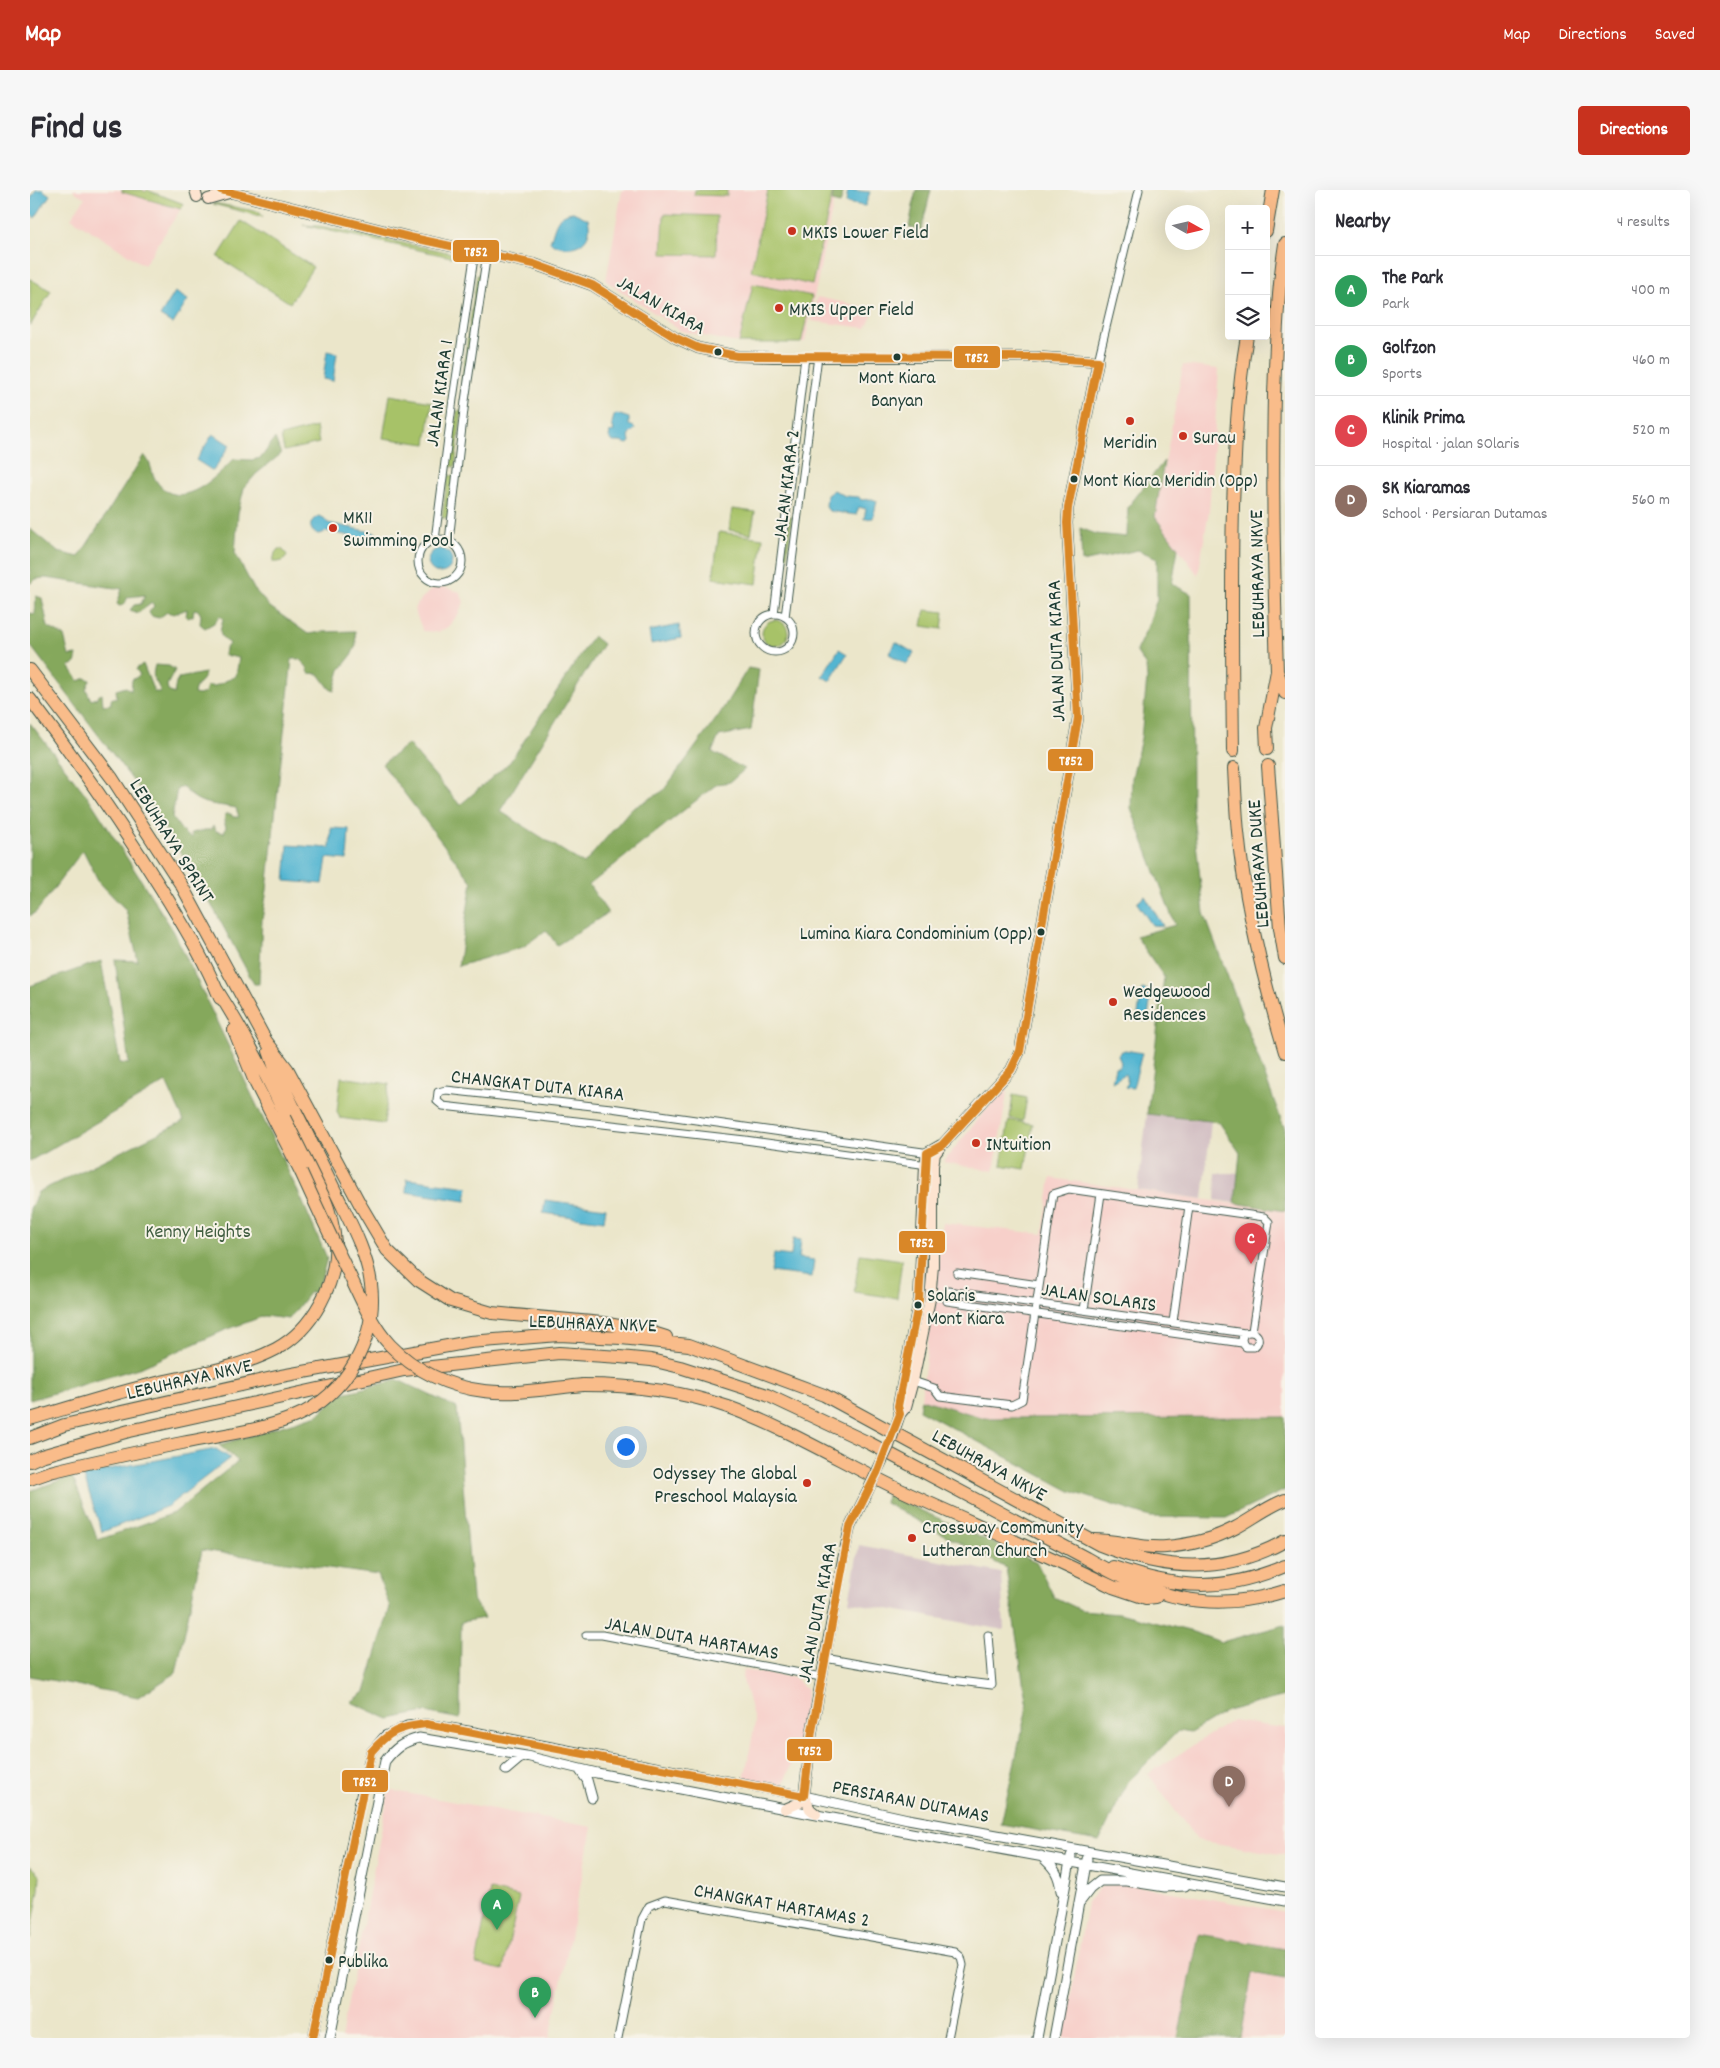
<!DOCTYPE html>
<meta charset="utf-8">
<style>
:root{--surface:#fff;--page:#f7f7f7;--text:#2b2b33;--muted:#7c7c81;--line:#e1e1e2;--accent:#c8321e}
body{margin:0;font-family:Dekko,sans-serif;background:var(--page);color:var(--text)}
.controls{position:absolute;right:15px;top:15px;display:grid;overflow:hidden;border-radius:5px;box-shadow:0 5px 20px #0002}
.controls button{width:45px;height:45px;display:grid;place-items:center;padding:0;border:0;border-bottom:1px solid var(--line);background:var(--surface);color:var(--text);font:25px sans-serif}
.compass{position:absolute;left:1135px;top:15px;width:45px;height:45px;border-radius:50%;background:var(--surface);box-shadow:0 5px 20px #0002;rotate:98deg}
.you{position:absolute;left:595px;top:1256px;width:18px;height:18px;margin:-12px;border:4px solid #fff;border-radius:50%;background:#1a73e8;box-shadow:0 0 0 8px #1a73e833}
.badge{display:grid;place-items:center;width:32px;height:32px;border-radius:50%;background:var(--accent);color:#fff;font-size:16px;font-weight:700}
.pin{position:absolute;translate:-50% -41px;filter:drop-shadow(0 1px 2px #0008)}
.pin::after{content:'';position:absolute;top:26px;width:18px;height:15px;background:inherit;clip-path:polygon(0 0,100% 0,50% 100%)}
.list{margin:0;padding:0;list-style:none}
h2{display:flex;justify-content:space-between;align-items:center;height:65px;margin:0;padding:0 20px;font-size:21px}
h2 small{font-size:16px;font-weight:400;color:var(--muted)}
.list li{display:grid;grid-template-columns:32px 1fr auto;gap:15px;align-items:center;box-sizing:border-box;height:70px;padding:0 20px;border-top:1px solid var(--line)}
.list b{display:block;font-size:19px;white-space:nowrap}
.list p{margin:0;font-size:16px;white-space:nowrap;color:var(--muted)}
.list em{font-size:16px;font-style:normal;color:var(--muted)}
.icon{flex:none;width:28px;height:28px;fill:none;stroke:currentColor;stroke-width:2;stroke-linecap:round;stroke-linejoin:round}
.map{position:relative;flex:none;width:1255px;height:1848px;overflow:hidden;border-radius:5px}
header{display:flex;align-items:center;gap:30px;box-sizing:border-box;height:70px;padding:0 25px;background:var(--accent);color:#fff}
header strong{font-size:24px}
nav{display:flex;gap:28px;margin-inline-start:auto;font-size:18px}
.intro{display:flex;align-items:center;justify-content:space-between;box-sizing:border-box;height:120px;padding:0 30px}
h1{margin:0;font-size:35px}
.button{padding:12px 22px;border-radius:5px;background:var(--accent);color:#fff;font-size:18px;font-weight:700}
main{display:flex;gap:30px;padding:0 30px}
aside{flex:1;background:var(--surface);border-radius:5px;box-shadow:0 5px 20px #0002}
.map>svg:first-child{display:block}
</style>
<header>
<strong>Map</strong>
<nav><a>Map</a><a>Directions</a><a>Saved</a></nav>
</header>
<div class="intro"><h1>Find us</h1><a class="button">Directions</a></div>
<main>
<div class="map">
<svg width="1255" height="1848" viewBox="0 0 1255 1848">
<rect width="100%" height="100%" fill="#f7f3e8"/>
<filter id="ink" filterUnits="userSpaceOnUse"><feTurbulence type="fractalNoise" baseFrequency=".02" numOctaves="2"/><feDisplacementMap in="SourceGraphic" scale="10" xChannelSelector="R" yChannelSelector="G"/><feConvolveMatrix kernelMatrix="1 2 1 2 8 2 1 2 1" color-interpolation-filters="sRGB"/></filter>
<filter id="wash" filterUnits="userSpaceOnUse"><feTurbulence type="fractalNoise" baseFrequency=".0096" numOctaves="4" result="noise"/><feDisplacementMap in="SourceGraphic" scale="20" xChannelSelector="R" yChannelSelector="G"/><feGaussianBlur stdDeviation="1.12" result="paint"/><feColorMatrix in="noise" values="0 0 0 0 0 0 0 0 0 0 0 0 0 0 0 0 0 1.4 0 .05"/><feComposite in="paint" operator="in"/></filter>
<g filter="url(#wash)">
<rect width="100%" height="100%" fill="#ebe6ca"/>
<!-- built -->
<path fill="#f7d0ca" d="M42 0H117L154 14 114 75 41 28 55 8Z
M592 0H806L775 152H702L651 141 576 91Z
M787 107 845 119 836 138 782 131Z
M1153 175 1189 179 1179 321 1168 385 1125 327Z
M413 397 430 402 434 412 429 423 418 437 408 442 393 441 384 419 392 408 403 399Z
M979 892 964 981 913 972 923 960Z
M1021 988 1255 1021V1227L954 1228 891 1209 913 1033 1013 1044Z
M713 1480 765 1488 777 1500 769 1556 752 1597 714 1590 725 1533 712 1487Z
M1201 1531 1255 1538V1665L1167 1650 1118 1584Z
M359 1600 562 1637 520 1848H311Z
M1091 1693 1255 1722V1848H1034L1057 1712 1071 1697Z"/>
<!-- industrial -->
<path fill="#d2bec2" d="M1117 924 1181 931 1173 1009 1108 1000Z
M1186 983H1208L1205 1013 1185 1010Z
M829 1355 971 1383 974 1440 819 1412Z"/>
<!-- green -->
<path fill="#a7c268" stroke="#63804e" d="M92 0H113L115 2 117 0 154 14 151 19 92 2Z
M665 0H697V6L664 5Z
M738 0H803L782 95 721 81Z
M184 13 229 22 233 27 183 14Z
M634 24 687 26 686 65 632 64Z
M211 31 283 77 260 113 188 67Z
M273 35 289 36 422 63 421 67Z
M447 85H451L436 192H431Z
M0 89 21 101 0 136Z
M723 94 782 106 771 153H709Z
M360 205 402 212 396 254 353 248Z
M427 221H432L425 277 419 276Z
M286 237 289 253 254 261 251 246Z
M418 285 424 286 418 328H412Z
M702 319 725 322 721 344 699 340Z
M759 327H762L751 414 748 413Z
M689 342 733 348 727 394 683 388Z
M248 359H252L257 365C255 372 249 372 243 372L245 363Z
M895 420 914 422 912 439 892 436Z
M732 443a13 13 0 1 1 26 0a13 13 0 1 1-26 0Z
M311 887 359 894 354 934 310 928 307 922Z
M983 905 997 908 993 931 980 928Z
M979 930 1003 934 995 979 971 975Z
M830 1064 872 1070 867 1108 824 1102Z
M0 1676 10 1685 9 1701 0 1749Z
M460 1700 489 1707 473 1780 446 1774Z"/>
<!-- forest -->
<path fill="#85a85c" stroke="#527248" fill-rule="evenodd" d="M804 0H814L810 14 802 12Z
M886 0H901L891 41 879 37Z
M245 248 251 264 226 284 214 298 208 323 205 363 224 399 240 417 278 444 293 442 325 441 326 455 321 466 310 480 304 501 300 499 289 484 279 483 277 477 269 469H262L237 700 232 730 229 794H224L186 723 153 666 107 596 0 455V423L5 424 6 406 12 408 18 437 34 446 39 466 47 465 45 474 39 476 49 491 56 488 60 490 56 499 61 510 67 508 68 506 72 504 73 515 81 514V509L87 507 86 500 96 497 101 501 102 490 110 485 106 479 113 474 124 502H130V500C125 488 121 489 125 475L139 476 145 480 137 495 138 501 144 504 146 493 149 488 175 483C174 492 165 492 164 504L169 505 175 503 177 496H185L206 486 209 468 194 465 195 459 200 453C187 446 190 441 193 429L190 426 184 433 175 438 170 434 171 425 168 420 164 419 163 426 158 428 156 427 157 419 144 424 137 422 129 428 121 426 119 422 124 416 122 413 108 423 100 420 104 415 111 414 115 405 98 407 94 415 89 416 87 414 92 399 16 388 5 389 0 394V339L28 362 49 367 114 265C123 275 120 282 127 292 150 324 186 287 204 269L222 270 231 268ZM152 596C169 617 182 613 206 618L209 627H203L201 624H195L194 632 196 637 194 643 186 641 183 636 182 639 161 643 162 648C153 646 148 634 142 627L147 599Z
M1134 271 1125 327 1148 358 1142 394 1161 404 1162 617 1174 723 1255 940V1021L1205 1013 1210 963 1189 932 1117 924 1134 787 1106 746 1145 735 1101 618 1102 588 1111 548 1117 489 1116 476 1106 461 1118 436 1127 409V368L1108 360 1052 372 1050 338 1066 344 1097 347 1098 317Z
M563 446 573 454 470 621 554 674 600 620 633 601 689 525 718 478 729 480 721 540 689 546 682 562 715 579 700 592 687 594 559 695 578 723 527 755 516 740 493 757 428 776 442 692 352 574 378 554 430 615 480 572Z
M0 533 60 610 144 742 270 1006 297 1068 288 1101 279 1103 259 1129 234 1126 193 1141 112 1177 0 1210V1019L8 1002 154 931 136 892 0 971V796L71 771 90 873 99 874 85 770 108 771 96 720 69 692 53 660 7 721 0 726Z
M368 1190 427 1218 442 1408 454 1428 431 1432 430 1529 395 1522 359 1529 321 1512 335 1502 360 1417 348 1385 172 1360 146 1483 108 1507 0 1486V1301L42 1286 68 1350 144 1323 208 1271 189 1255 288 1225 309 1204Z
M891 1209 954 1228 1255 1227V1300L1196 1328 1120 1327 1040 1301 889 1220Z
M857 1305 1007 1373 1024 1407 1051 1420 1089 1423 1163 1442 1191 1452 1255 1435V1506L1197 1521 1160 1543 1148 1541 1098 1592 1069 1651 971 1634 997 1517 976 1378 855 1313Z
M1169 1744 1255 1759V1789L1222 1783 1211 1848H1148Z"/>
<!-- water -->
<path fill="#52b5d1" stroke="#387982" d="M6 0H13L20 5 5 28 0 24V10Z
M818 0 840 2 835 16 816 13Z
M543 22 558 29C565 55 540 64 520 52 525 38 525 24 543 22Z
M145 102 158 110 143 134 130 126Z
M297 161 307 163 303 191 293 189Z
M587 224 599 228V235L604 237 605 239 599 245 600 252 598 254 590 252H583L579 247 580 242 584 241 582 233 584 226Z
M183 244 200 255 183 281 166 270Z
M804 300 815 306 829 307 831 310 842 309 847 311 843 328 834 329 836 319 829 317 826 325 799 321 796 317 797 305Z
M289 326 294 328 298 333 346 343 344 351 296 341C283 351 273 332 289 326Z
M398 371a12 12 0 1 1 24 0a12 12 0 1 1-24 0Z
M649 435 651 448 621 454 619 441Z
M866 452 884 463 877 474 859 464Z
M809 459 817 464 800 491 792 486Z
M301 638 319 639 317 670 297 668 293 694 255 691 258 655 300 658Z
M1115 706 1133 736 1122 735 1107 713Z
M1112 799 1122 802 1117 831 1107 830Z
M1095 860 1112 863 1103 898 1095 897 1098 893 1095 884 1082 892 1085 877H1089L1091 873 1088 865 1090 862Z
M377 989 438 997 436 1011 376 1002Z
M515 1010 576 1018 574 1031 513 1023Z
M763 1049 771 1050 769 1068 784 1070 782 1087 741 1082 744 1064 761 1066Z
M186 1259 200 1268 138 1316 72 1342 53 1284Z"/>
</g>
<g filter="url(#ink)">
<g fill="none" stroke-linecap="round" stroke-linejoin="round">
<!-- minor casing -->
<g stroke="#3e564a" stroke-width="9">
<path id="minor" d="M1068 171 1109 0
M388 371a22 22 0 1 1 44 0a22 22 0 1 1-44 0Z
M405 350 423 209 445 61
M419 351 435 211 457 63
M726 443a19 19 0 1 1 38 0a19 19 0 1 1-38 0Z
M744 424 775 167
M755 427 788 166
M898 975 715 950 413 916 407 911 408 902 416 900 581 918 900 963
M927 1083 1009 1095
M918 1101 1215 1143C1227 1139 1233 1150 1224 1157H1216C1211 1153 1211 1147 1215 1143
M917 1111 1212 1153
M1054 1120 1071 1004
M1143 1132 1159 1016
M883 1191 904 1198 910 1206 982 1215 992 1210 1023 1004 1039 999 1234 1027 1239 1032 1222 1141
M556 1445H572L791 1487
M795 1468 905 1488 962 1495 958 1445
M588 1848 612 1729 619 1716 635 1710 925 1762 931 1767 933 1775 918 1848"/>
</g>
<!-- tertiary casing -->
<g stroke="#3e564a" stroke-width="11">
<path id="tertiary" d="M549 1579 557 1590 562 1608
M476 1580 489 1569 496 1566
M1011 1666C1024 1677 1029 1684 1031 1701
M1050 1712 1060 1699 1070 1691H1096L1135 1697 1155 1696
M283 1848 331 1606 341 1562 355 1546 377 1536 396 1534 444 1542 774 1606 878 1629 1255 1697
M300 1848 355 1571C365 1558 373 1552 389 1548L496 1566 567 1583 881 1643 1255 1711
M1007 1848 1041 1666
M1024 1848 1057 1669"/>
</g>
<!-- secondary casing -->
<g stroke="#3e564a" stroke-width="12">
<path id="secondary" d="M165 0 167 7
M191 0 379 47 504 74 562 95 646 148 668 158 707 166 743 167H1006L1068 171 1038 318 1037 333 1048 528 990 861 981 880 912 955 905 964 903 976V1076L900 1109 883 1191 876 1217 870 1224
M178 9 199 3
M870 1224 868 1216 889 1110 895 975 897 963 911 955
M774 1606 780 1619 786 1624
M755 1619 769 1613 774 1606 782 1541 812 1374 820 1337 835 1307"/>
</g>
<!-- motorway casing -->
<g stroke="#3e564a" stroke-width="14">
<path id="motorway" d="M1236 41 1243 0
M1255 54C1247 104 1246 154 1244 205 1242 297 1244 389 1247 481L1255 503
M0 480 82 588 152 696 236 851 258 880 331 1016 357 1060 388 1090 421 1111 462 1123 573 1133 620 1142 636 1147
M0 509C47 571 91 634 132 700 153 735 175 770 190 808
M1237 559 1236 538 1247 481
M1203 561C1202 479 1201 398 1203 317 1205 259 1207 203 1217 146
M1238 576 1250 738 1255 768
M1204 578C1205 599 1206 621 1208 642 1215 715 1234 792 1255 862
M204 840 225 892 271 982
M239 861 246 881 266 922
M553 1195C603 1195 651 1201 698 1217 756 1238 810 1271 866 1298 938 1331 1011 1362 1083 1397L1116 1408 1126 1407
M0 1229C42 1217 84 1203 127 1193 166 1184 210 1178 246 1159 282 1140 308 1093 305 1052 302 1015 283 982 267 950 243 898 218 848 187 800
M0 1248 34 1235 251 1186 440 1152 529 1145 591 1148 659 1155 794 1205 1070 1355C1135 1381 1193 1385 1255 1351
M0 1271 11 1266 99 1241 374 1180 529 1163 590 1167 621 1170 650 1177 737 1205 841 1254 1056 1368C1123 1407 1178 1425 1255 1401
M0 1289 20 1282
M1064 1350C1088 1350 1111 1359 1136 1357 1159 1355 1184 1349 1205 1338 1222 1329 1237 1317 1255 1310
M1083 1377C1148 1399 1191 1403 1255 1376"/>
</g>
<!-- minor -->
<use href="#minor" stroke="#fff" stroke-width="7"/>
<!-- tertiary -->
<use href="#tertiary" stroke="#fff" stroke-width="9"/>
<!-- secondary -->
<use href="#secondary" stroke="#fde4d0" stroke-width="10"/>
<!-- motorway -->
<use href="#motorway" stroke="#f9bc8a" stroke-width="12"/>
<!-- secondary-bridge casing -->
<g stroke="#3e564a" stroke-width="12" stroke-linecap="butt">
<path id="secondary-bridge" d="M835 1307 859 1256 870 1224"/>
</g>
<!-- motorway-bridge casing -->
<g stroke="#3e564a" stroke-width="14" stroke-linecap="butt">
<path id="motorway-bridge" d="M271 982C287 1017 303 1052 320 1086 331 1109 342 1136 360 1155 385 1181 419 1197 454 1201 486 1205 521 1198 553 1195
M20 1282C64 1271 108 1262 152 1253 190 1245 231 1241 266 1226 316 1205 348 1148 341 1094 337 1063 321 1034 308 1007 294 978 280 950 266 922"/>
</g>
<!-- secondary-bridge -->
<use href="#secondary-bridge" stroke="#fde4d0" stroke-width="10"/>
<!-- motorway-bridge -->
<use href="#motorway-bridge" stroke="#f9bc8a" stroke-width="12"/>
<!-- bus-1 casing -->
<g stroke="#f7f3e8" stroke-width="11">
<path id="bus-1" d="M191 0 379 47 504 74 562 95 646 148 668 158 707 166 1006 167 1068 171 1038 318 1037 333 1048 528 990 861 981 880 912 955 897 963 889 1110 868 1216 870 1224 847 1283 820 1337 782 1541 774 1606 396 1534C369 1537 359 1541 341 1562L283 1848"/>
</g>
<!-- bus-1 -->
<use href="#bus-1" stroke="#d98728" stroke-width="8"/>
</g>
</g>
<!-- markers -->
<g fill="#c8321e" stroke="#f7f3e8" stroke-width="2">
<circle cx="762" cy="41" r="5"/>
<circle cx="749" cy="118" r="5"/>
<circle cx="1100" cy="231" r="5"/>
<circle cx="1153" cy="246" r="5"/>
<circle cx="303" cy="338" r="5"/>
<circle cx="1083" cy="812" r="5"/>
<circle cx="946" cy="953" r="5"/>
<circle cx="777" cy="1293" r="5"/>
<circle cx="882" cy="1348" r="5"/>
</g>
<g fill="#1f3d34" stroke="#f7f3e8" stroke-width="2">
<circle cx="688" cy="162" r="4.5"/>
<circle cx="867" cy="167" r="4.5"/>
<circle cx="1044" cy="289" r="4.5"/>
<circle cx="1011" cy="742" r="4.5"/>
<circle cx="888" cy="1115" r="4.5"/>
<circle cx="299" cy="1770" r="4.5"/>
</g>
<g text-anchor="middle" stroke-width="4" stroke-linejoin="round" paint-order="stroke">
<!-- bus labels -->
<g font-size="19" fill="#1f3d34" stroke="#f7f3e8" text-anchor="start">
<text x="867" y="193" text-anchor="middle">Mont Kiara<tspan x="867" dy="23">Banyan</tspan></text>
<text x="1053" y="296">Mont Kiara Meridin (Opp)</text>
<text x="1002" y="749" text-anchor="end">Lumina Kiara Condominium (Opp)</text>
<text x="897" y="1111">Solaris<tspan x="897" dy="23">Mont Kiara</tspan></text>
<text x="308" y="1777">Publika</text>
</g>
<!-- poi labels -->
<g font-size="20" fill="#1f3d34" stroke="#f7f3e8" text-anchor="start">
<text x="772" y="48">MKIS Lower Field</text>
<text x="759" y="125">MKIS Upper Field</text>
<text x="1163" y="253">Surau</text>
<text x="1100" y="258" text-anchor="middle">Meridin</text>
<text x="313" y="333">MK11<tspan x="313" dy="23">Swimming Pool</tspan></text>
<text x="1093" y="807">Wedgewood<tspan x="1093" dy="23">Residences</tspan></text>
<text x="956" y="960">INtuition</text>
<text x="767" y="1289" text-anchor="end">Odyssey The Global<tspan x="767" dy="23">Preschool Malaysia</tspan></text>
<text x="892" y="1343">Crossway Community<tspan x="892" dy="23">Lutheran Church</tspan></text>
</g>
<!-- street labels -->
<g font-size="20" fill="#1f3d34" stroke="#f7f3e8">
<text transform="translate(632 114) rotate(30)" y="7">JALAN KIARA</text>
<text transform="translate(408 203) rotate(-82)" y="7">JALAN KIARA 1</text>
<text transform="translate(755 295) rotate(-83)" y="7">JALAN KIARA 2</text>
<text transform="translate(1226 384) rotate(-91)" y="7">LEBUHRAYA NKVE</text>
<text transform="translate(1025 461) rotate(-92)" y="7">JALAN DUTA KIARA</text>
<text transform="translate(143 650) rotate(58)" y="7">LEBUHRAYA SPRINT</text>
<text transform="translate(1227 674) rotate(-94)" y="7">LEBUHRAYA DUKE</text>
<text transform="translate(508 894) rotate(6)" y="7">CHANGKAT DUTA KIARA</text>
<text transform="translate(1069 1106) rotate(8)" y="7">JALAN SOLARIS</text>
<text transform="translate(563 1132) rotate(2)" y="7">LEBUHRAYA NKVE</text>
<text transform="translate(159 1188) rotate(-13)" y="7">LEBUHRAYA NKVE</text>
<text transform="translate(960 1274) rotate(29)" y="7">LEBUHRAYA NKVE</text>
<text transform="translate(786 1422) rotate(-79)" y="7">JALAN DUTA KIARA</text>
<text transform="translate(662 1447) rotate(10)" y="7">JALAN DUTA HARTAMAS</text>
<text transform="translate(881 1610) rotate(11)" y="7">PERSIARAN DUTAMAS</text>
<text transform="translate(752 1714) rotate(10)" y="7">CHANGKAT HARTAMAS 2</text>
</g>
<!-- park labels -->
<g font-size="20" fill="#415e41" stroke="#f7f3e8">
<text x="168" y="1047">Kenny Heights</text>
</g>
</g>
<g stroke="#f7f3e8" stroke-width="2">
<rect x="422" y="49" width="48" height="24" rx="5" fill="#d98728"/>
<rect x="923" y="155" width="48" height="24" rx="5" fill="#d98728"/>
<rect x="1017" y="558" width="47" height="24" rx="5" fill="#d98728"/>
<rect x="868" y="1040" width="48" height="24" rx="5" fill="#d98728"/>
<rect x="756" y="1548" width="47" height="24" rx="5" fill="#d98728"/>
<rect x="311" y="1579" width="48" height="24" rx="5" fill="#d98728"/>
</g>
<g font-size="14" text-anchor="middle" font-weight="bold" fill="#fff">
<text x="446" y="66">T852</text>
<text x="947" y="172">T852</text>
<text x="1041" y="575">T852</text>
<text x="892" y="1057">T852</text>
<text x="780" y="1565">T852</text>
<text x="335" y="1596">T852</text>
</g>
</svg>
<div class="controls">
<button>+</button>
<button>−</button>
<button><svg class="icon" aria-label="layers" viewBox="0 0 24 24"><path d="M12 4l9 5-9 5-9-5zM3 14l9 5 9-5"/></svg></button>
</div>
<svg class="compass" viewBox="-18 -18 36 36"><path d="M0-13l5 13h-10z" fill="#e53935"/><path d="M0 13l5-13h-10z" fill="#7c7c81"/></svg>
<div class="you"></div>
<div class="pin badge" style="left:467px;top:1740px;background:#2e9e5b">A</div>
<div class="pin badge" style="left:505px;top:1828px;background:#2e9e5b">B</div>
<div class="pin badge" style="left:1221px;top:1074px;background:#e0444e">C</div>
<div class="pin badge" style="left:1199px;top:1617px;background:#8d6e63">D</div>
</div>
<aside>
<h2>Nearby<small>4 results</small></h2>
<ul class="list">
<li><span class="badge" style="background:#2e9e5b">A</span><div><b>The Park</b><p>Park</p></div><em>400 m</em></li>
<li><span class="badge" style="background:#2e9e5b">B</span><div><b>Golfzon</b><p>Sports</p></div><em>460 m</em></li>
<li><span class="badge" style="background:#e0444e">C</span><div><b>Klinik Prima</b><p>Hospital · jalan SOlaris</p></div><em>520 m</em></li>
<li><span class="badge" style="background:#8d6e63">D</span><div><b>SK Kiaramas</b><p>School · Persiaran Dutamas</p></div><em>560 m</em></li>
</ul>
</aside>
</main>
